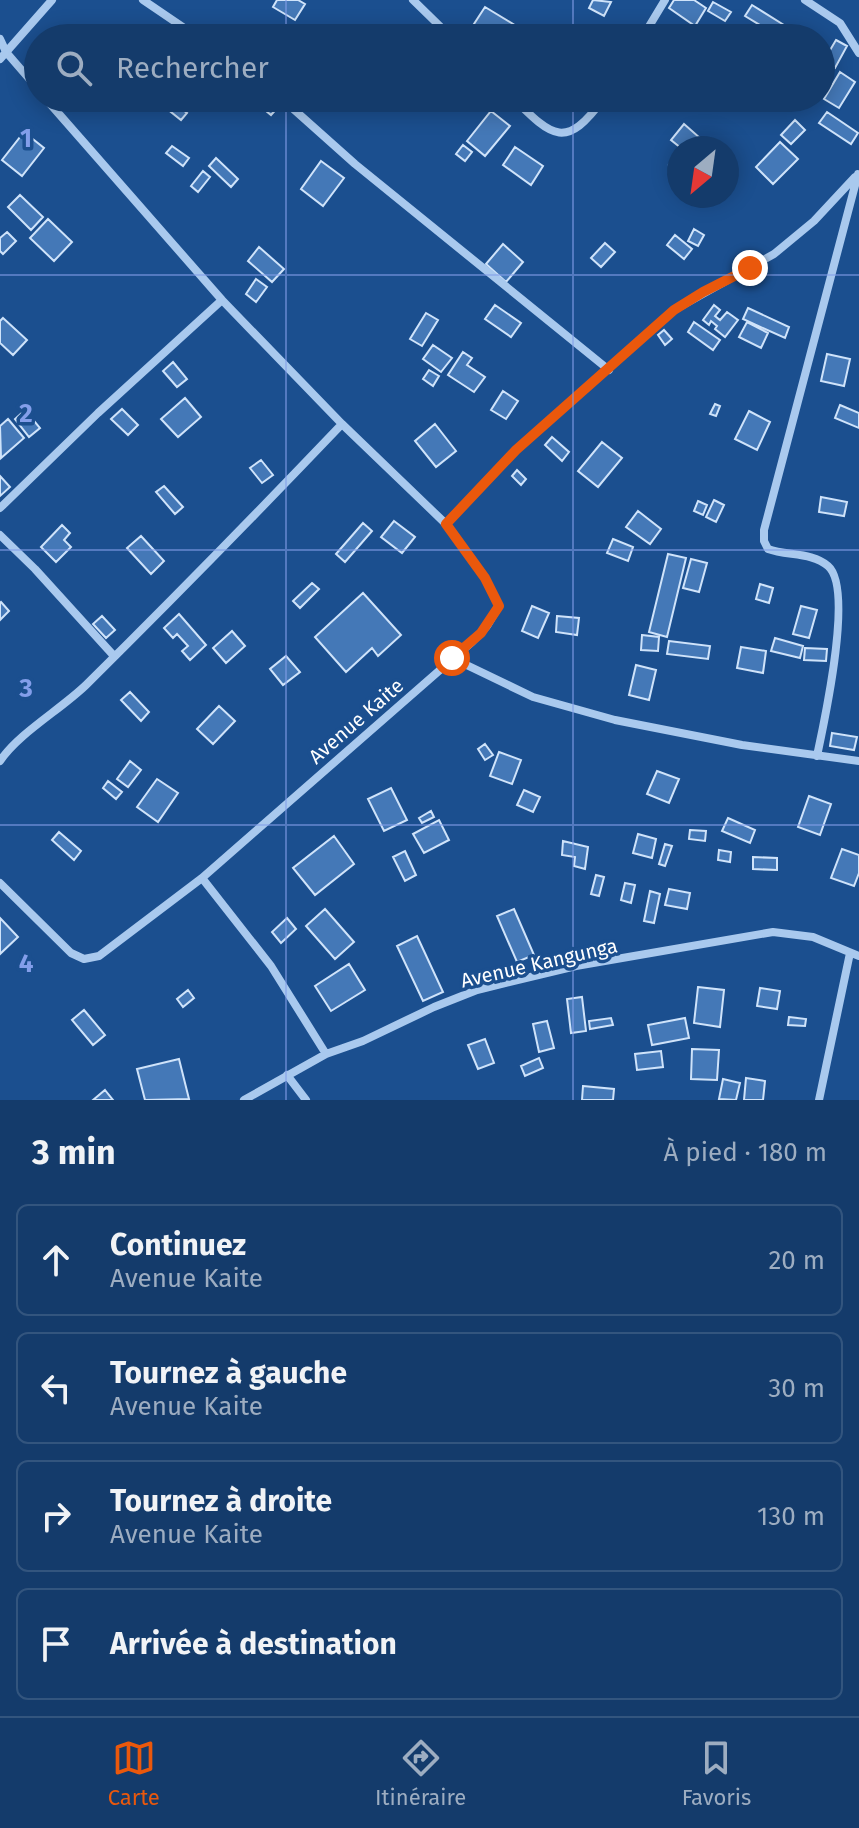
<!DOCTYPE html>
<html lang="fr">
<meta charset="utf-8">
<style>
:root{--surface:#143b6b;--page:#1d4271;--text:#f1f3f6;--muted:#9dadc1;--line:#33557e;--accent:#ea580c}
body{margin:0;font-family:"Fira Sans",sans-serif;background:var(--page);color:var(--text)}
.compass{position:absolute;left:667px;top:136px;width:72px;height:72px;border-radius:50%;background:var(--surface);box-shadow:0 4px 20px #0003;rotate:209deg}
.stop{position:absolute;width:24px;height:24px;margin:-18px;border:6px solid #ea580c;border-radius:50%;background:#fff}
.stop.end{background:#ea580c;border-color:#fff;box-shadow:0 2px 8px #0008}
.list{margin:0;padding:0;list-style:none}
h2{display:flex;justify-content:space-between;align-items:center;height:104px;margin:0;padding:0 32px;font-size:34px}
h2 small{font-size:26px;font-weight:400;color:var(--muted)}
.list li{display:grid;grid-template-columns:52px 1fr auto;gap:24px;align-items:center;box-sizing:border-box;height:112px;margin:0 16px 16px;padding:0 16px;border:2px solid var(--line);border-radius:12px}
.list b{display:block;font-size:30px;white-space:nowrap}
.list p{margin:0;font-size:26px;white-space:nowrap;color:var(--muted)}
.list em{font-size:26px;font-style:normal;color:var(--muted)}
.icon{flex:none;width:44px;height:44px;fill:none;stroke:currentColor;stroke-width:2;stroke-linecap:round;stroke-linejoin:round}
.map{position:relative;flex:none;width:859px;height:1100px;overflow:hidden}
.search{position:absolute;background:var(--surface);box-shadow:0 4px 20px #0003;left:24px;right:24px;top:24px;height:88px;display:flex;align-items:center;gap:20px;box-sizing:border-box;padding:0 28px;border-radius:44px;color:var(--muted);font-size:30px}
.sheet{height:616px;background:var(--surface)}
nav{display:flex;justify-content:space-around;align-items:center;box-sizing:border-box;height:112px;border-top:2px solid var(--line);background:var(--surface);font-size:22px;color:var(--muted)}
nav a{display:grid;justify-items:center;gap:4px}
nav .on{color:var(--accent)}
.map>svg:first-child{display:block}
</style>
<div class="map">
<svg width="859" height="1100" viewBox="0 0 859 1100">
<rect width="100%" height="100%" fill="#1b4f8f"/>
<!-- building -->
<path fill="#4478b7" stroke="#cfe3fa" stroke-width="2" d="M277 0H298L305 4 295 20 273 7Z
M593 0 611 2 604 16 589 8Z
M674 0H694L706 8 695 26 669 8Z
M713 2 731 12 725 21 708 11Z
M752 5 784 25 778 36 745 16Z
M485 7 523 30 518 38H489L472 27Z
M282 27 297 38H274Z
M836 40 847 46 835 68 823 62Z
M840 72 855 82 839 108 824 99Z
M166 98 187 113 181 120 161 104Z
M256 98H269L279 106 271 115 254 101Z
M491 111 510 126 485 156 467 141Z
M827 112 858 133 851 144 819 123Z
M795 120 805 130 791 144 781 135Z
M684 124 700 138 691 148H681L671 140Z
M24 132 44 148 22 176 2 160Z
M780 142 798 159 773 184 756 167Z
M463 145 472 152 465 161 456 154Z
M172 146 189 158 183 166 166 153Z
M515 147 543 166 531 185 503 165Z
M679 154V174L669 165Z
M216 158 238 179 231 187 209 166Z
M321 161 344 178 323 206 301 189Z
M203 171 210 177 198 192 191 186Z
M20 195 43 217 31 230 8 207Z
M48 219 72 242 54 261 30 238Z
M694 229 704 235 698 246 688 241Z
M7 232 16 241 3 254 0 251V238Z
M675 235 692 249 684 259 667 245Z
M605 243 615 252 601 267 591 258Z
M503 244 523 262 506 282 486 264Z
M259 247 284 269 272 282 248 261Z
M256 279 267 287 256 302 246 294Z
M495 305 521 323 511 337 485 319Z
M714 305 720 310 715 316 720 320 727 312 738 320 725 337 715 329 717 326 711 321 709 325 703 320Z
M748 308 789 327 785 338 743 319Z
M426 313 438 320 422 346 410 339Z
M3 318 27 340 13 355 0 343V321Z
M694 322 720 340 713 350 688 332Z
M747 322 768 333 761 348 739 337Z
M664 330 672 339 665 345 658 335Z
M433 345 452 358 441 372 423 359Z
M463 352 472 358 467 365 485 377 474 392 448 375Z
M827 354 850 359 844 386 821 381Z
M173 362 187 379 177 387 163 371Z
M429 370 439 376 433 386 423 379Z
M503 391 518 401 506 419 491 410Z
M185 398 201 417 178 437 161 419Z
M715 404 720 406 716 416 710 414Z
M840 405 859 413V428L835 418Z
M122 409 138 425 128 435 111 419Z
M25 410 40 428 29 437 15 419Z
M749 411 770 422 757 450 735 439Z
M8 419 24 438 1 458 0 426Z
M435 424 456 451 436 467 415 441Z
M552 437 569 452 562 461 545 445Z
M602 442 622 458 598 487 578 471Z
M261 460 273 475 262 483 250 468Z
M517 470 526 479 521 485 512 476Z
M0 476 10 487 0 496Z
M164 486 183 507 175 514 156 492Z
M821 497 847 502 844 516 819 512Z
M714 500 724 505 716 522 706 517Z
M698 501 707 505 703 515 694 511Z
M638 511 661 529 650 544 626 527Z
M394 521 415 537 402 553 381 537Z
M363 523 372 531 345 562 336 554Z
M62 525 70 533 64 540 71 547 56 562 41 547Z
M141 536 164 561 151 574 127 548Z
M613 539 633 547 628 561 607 553Z
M668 554 686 558 667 637 649 632Z
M691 559 707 563 699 592 683 588Z
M312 583 319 589 300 608 293 601Z
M760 584 773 588 769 603 756 599Z
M363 593 401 635 378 656 372 648 346 672 315 637Z
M1 602 9 611 0 620V603Z
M532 606 549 613 538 638 522 631Z
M801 606 817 610 809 638 793 634Z
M179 614 206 645 190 660 182 651 188 646 177 634 173 638 164 628Z
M102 616 115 630 106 638 93 624Z
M557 616 579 618 577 635 556 632Z
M232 631 245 646 226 663 213 648Z
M642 635 659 637 658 651 641 650Z
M775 638 803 646 800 658 771 651Z
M669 641 710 646 708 659 667 654Z
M741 647 766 651 763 673 737 668Z
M805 648 827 649 826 661 804 660Z
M286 656 300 672 283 685 270 669Z
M636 665 656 670 649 700 629 695Z
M130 692 149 712 141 721 121 700Z
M219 706 235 721 213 744 197 729Z
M832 733 857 737 854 750 830 746Z
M485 744 493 755 485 760 478 749Z
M499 752 521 760 512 784 490 776Z
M130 761 141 770 128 787 117 779Z
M657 771 679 779 669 803 647 794Z
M157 779 178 793 158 822 137 807Z
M108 781 122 792 116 799 103 788Z
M391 788 407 820 384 831 368 799Z
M524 790 540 797 533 812 517 805Z
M809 796 831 804 820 835 798 827Z
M431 811 434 817 422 823 419 818Z
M728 818 755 830 750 843 722 831Z
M439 820 449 840 424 853 413 834Z
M690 830 706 831 705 841 689 839Z
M59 832 81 851 74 860 52 840Z
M638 834 656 839 652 858 633 853Z
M334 836 354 864 315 895 293 868Z
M563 841 588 847 585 869 574 866 575 857 562 855Z
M665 844 672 846 665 866 659 864Z
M842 849 859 855V873L854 886 831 878Z
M719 850 731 852 730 862 718 860Z
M405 851 416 875 405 881 393 857Z
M753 857 777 858V870L753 869Z
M596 875 604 877 599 896 591 894Z
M625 883 635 885 631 903 621 900Z
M669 889 690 893 687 909 665 905Z
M650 891 660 894 654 923 644 921Z
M325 909 354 942 335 959 306 926Z
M514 909 534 955 517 962 497 916Z
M0 918 18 937 0 954Z
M287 918 296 929 281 943 272 932Z
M417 936 443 992 423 1001 397 946Z
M349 964 365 990 331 1011 315 986Z
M698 987 724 990 720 1027 694 1023Z
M760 988 780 991 777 1009 757 1006Z
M188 990 194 998 183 1007 177 999Z
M582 997 586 1031 571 1033 567 999Z
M84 1010 105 1035 93 1045 72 1020Z
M789 1017 806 1019 805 1026 788 1025Z
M611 1018 613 1025 590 1029 589 1021Z
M685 1018 689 1038 652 1045 648 1025Z
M547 1021 554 1048 539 1052 533 1024Z
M485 1039 494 1063 478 1069 468 1045Z
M692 1049 719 1050 717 1080 691 1079Z
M661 1051 663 1067 637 1070 635 1054Z
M539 1058 543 1068 525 1076 521 1066Z
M179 1059 189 1099 145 1100 137 1069Z
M746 1078 765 1081 763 1100H744Z
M723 1079 740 1083 736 1100 719 1099Z
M583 1086 614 1089 613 1100H582Z
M105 1090 113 1100H93Z"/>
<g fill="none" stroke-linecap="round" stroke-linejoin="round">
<!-- street -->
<path stroke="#a9c9ee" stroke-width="8" d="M143 0 199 38
M413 0 452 38
M805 0 840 23 859 53
M642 38 665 0
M0 39 6 52 38 89
M0 59 52 0
M281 98 355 164 609 370
M513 98C553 138 566 150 604 98
M0 508 98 413 222 300
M446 524 516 450 674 310 774 254 814 221 855 177
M0 535 35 569 114 656
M452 658 533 697 615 720 742 745 859 761
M817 756C824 723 854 588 828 566 812 552 787 556 768 549L764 541V530L858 174
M0 761C19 733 60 710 86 685 173 599 258 512 342 424
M202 878 271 966 326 1054
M0 883 71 953 84 959 99 956 202 878 472 642 487 626 499 606 485 578 446 524 342 424 222 300 45 98
M287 1075 306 1100
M244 1100 326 1054 363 1041 434 1007 477 990 576 966 773 932 813 937 859 956
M819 1100 850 953"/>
</g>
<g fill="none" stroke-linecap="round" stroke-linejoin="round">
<!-- route -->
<path stroke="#ea580c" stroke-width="10" d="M452 658 481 633 499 606 485 578 446 524 516 450 674 310 703 292 750 268"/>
</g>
<!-- grid -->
<path fill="none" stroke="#839eea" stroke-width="2" stroke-opacity="0.55" d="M286 0V38M573 0V38M286 98V1100M573 98V1100M0 275H859M0 550H859M0 825H859"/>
<g text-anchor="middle" stroke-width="7" stroke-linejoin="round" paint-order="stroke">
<!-- street labels -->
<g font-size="20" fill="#fff" stroke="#1b4f8f">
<text transform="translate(356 721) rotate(-41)" y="7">Avenue Kaite</text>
<text transform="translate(539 963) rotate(-13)" y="7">Avenue Kangunga</text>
</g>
</g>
<g font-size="26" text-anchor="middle" font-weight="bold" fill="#839eea" stroke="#1b4f8f" stroke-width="7" stroke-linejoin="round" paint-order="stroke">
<text x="26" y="147">1</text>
<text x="26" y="422">2</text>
<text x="26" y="697">3</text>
<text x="26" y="972">4</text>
</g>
</svg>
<svg class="compass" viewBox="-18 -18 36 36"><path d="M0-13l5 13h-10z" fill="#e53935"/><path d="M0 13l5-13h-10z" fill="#9dadc1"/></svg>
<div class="stop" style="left:452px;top:658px"></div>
<div class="stop end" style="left:750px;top:268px"></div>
<div class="search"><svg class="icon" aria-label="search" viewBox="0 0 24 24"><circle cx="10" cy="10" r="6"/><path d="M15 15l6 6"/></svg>Rechercher</div>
</div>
<section class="sheet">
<h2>3 min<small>À pied · 180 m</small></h2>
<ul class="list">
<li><svg class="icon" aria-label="ahead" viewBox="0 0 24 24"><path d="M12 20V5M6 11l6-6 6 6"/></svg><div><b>Continuez</b><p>Avenue Kaite</p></div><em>20 m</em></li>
<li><svg class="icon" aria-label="left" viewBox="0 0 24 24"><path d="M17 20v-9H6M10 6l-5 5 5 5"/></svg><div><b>Tournez à gauche</b><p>Avenue Kaite</p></div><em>30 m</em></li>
<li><svg class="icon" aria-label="right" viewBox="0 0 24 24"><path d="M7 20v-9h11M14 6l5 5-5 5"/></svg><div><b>Tournez à droite</b><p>Avenue Kaite</p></div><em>130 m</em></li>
<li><svg class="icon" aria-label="arrive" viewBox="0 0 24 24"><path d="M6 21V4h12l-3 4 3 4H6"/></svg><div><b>Arrivée à destination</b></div></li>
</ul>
</section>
<nav>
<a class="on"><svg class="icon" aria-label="map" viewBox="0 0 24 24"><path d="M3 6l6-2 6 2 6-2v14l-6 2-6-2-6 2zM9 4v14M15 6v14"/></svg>Carte</a>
<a><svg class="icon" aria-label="directions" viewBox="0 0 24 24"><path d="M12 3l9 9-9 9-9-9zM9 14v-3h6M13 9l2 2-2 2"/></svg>Itinéraire</a>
<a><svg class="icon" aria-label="saved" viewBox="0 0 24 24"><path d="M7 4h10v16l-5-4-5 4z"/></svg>Favoris</a>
</nav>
